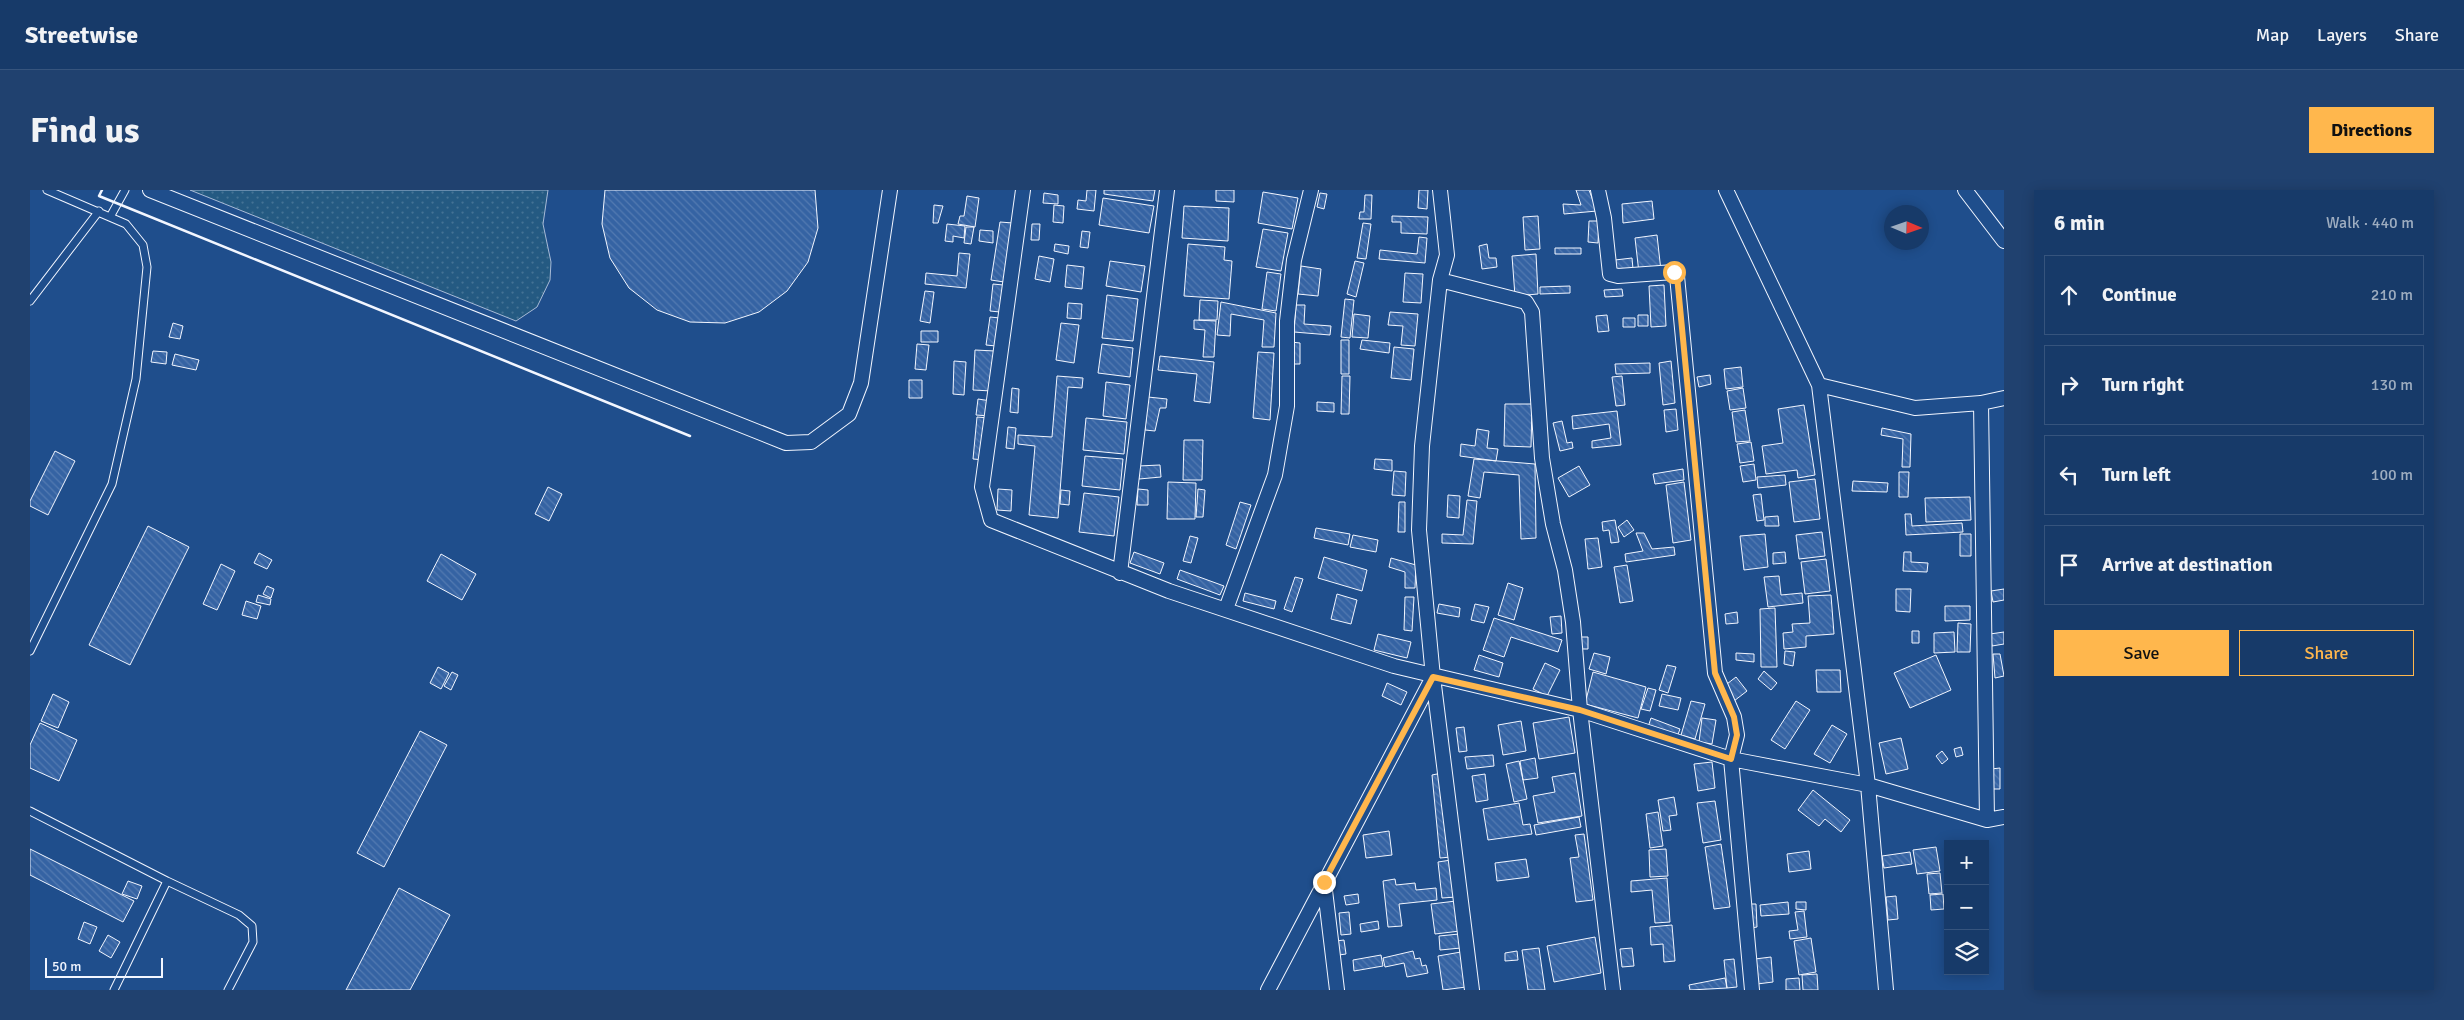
<!DOCTYPE html>
<meta charset="utf-8">
<style>
:root{--surface:#173a69;--page:#20416f;--text:#f1f3f6;--muted:#9eadc0;--line:#36547d;--accent:#ffb74d}
body{margin:0;font-family:Signika,sans-serif;background:var(--page);color:var(--text)}
.controls{position:absolute;right:15px;bottom:15px;display:grid;overflow:hidden;border-radius:0px;box-shadow:0 2px 12px #0003}
.controls button{width:45px;height:45px;display:grid;place-items:center;padding:0;border:0;border-bottom:1px solid var(--line);background:var(--surface);color:var(--text);font:25px sans-serif}
.compass{position:absolute;left:1854px;top:15px;width:45px;height:45px;border-radius:50%;background:var(--surface);box-shadow:0 2px 12px #0003;rotate:92deg}
.scale{position:absolute;left:15px;bottom:12px;width:118px;box-sizing:border-box;padding-left:5px;border:2px solid #f2f6ff;border-top:0;font-size:14px;line-height:18px;white-space:nowrap;color:#f2f6ff;-webkit-text-stroke:4px #1f4e8c;paint-order:stroke}
.stop{position:absolute;width:15px;height:15px;margin:-11px;border:4px solid #ffb74d;border-radius:50%;background:#fff}
.stop.end{background:#ffb74d;border-color:#fff;box-shadow:0 1px 5px #0008}
.list{margin:0;padding:0;list-style:none}
h2{display:flex;justify-content:space-between;align-items:center;height:65px;margin:0;padding:0 20px;font-size:21px}
h2 small{font-size:16px;font-weight:400;color:var(--muted)}
.list li{display:grid;grid-template-columns:32px 1fr auto;gap:15px;align-items:center;box-sizing:border-box;height:80px;margin:0 10px 10px;padding:0 10px;border:1px solid var(--line);border-radius:0px}
.list b{display:block;font-size:19px;white-space:nowrap}
.list em{font-size:16px;font-style:normal;color:var(--muted)}
.actions{display:flex;gap:10px;padding:15px 20px}
.actions a{flex:1;padding:11px 0;border:1px solid var(--accent);border-radius:0px;text-align:center;font-size:18px;color:var(--accent)}
.actions .main{background:var(--accent);color:#111}
.icon{flex:none;width:28px;height:28px;fill:none;stroke:currentColor;stroke-width:2;stroke-linecap:round;stroke-linejoin:round}
.map{position:relative;flex:none;width:1974px;height:800px;overflow:hidden;border-radius:0px}
header{display:flex;align-items:center;gap:30px;box-sizing:border-box;height:70px;padding:0 25px;background:var(--surface);border-bottom:1px solid var(--line)}
header strong{font-size:24px}
nav{display:flex;gap:28px;margin-inline-start:auto;font-size:18px}
.intro{display:flex;align-items:center;justify-content:space-between;box-sizing:border-box;height:120px;padding:0 30px}
h1{margin:0;font-size:35px}
.button{padding:12px 22px;border-radius:0px;background:var(--accent);color:#111;font-size:18px;font-weight:700}
main{display:flex;gap:30px;padding:0 30px}
aside{flex:1;background:var(--surface);border-radius:0px;box-shadow:0 2px 12px #0003}
.map>svg:first-child{display:block}
</style>
<header>
<strong>Streetwise</strong>
<nav><a>Map</a><a>Layers</a><a>Share</a></nav>
</header>
<div class="intro"><h1>Find us</h1><a class="button">Directions</a></div>
<main>
<div class="map">
<svg width="1974" height="800" viewBox="0 0 1974 800">
<defs>
<pattern id="grass-dots" width="8" height="8" patternUnits="userSpaceOnUse" patternTransform="scale(1.25)"><rect width="8" height="8" fill="#245a82"/><path d="M2 2h.1M6 6h.1" fill="none" stroke="#447295" stroke-width="1.8" stroke-linecap="round"/></pattern>
<pattern id="building-back-hatch" width="6" height="6" patternUnits="userSpaceOnUse" patternTransform="scale(1.25)"><rect width="6" height="6" fill="#3563a3"/><path d="M-1 5l2 2M0 0l6 6M5-1l2 2" fill="none" stroke="#537ab1"/></pattern>
</defs>
<rect width="100%" height="100%" fill="#1f4e8c"/>
<!-- grass -->
<path fill="url(#grass-dots)" stroke="#a8bbd7" d="M160 0H518L513 34 521 72 520 90 507 117 486 131Z"/>
<!-- building -->
<path fill="url(#building-back-hatch)" stroke="#f2f6ff" d="M575 0H785L788 38 778 72 757 101 729 122 695 133 660 132 627 120 599 98 580 68 572 34Z
M1057 0H1066L1064 21 1047 19 1048 10 1056 11Z
M1074 0H1125L1123 11 1074 4Z
M1186 0H1204V12L1186 11Z
M1389 0H1398L1397 19 1388 18Z
M1546 0H1559L1567 21 1534 24 1533 14 1551 15Z
M1233 2 1268 8 1262 39 1228 33Z
M1014 3 1028 5V14L1013 13Z
M1290 3 1297 4 1294 19 1287 17Z
M1335 5H1342L1341 29H1329L1330 22H1334Z
M937 6 949 8 945 37 928 34 930 26H934Z
M1073 8 1124 16 1119 43 1069 35Z
M1622 11 1624 29 1593 33 1592 14Z
M904 15 913 16 908 33H903Z
M1024 15 1034 16 1033 33 1023 32Z
M1154 16 1199 18 1198 51 1152 48Z
M1362 26 1398 27 1397 44 1371 43V32H1362Z
M1508 26 1510 59 1495 60 1493 27Z
M1559 31H1569L1568 53 1558 52Z
M970 32 983 33 974 92 961 90Z
M1333 33 1341 34 1336 69 1327 68Z
M917 34 935 36 934 48 923 46V52L915 51Z
M1002 34H1010L1009 50H1001Z
M936 37H944L941 54 934 53Z
M1233 39 1258 43 1251 81 1226 77Z
M950 40 963 41V53L949 51Z
M1052 41 1060 42 1058 58 1050 57Z
M1627 45 1631 81 1609 83 1605 48Z
M1389 47 1397 48 1395 73 1349 69 1350 60 1387 64Z
M1025 54 1039 56 1038 64 1024 61Z
M1158 54 1195 57 1194 70 1202 71 1199 109 1154 106Z
M1457 54 1459 68H1466L1467 77 1452 79 1449 56Z
M1525 58H1551V64H1525Z
M929 63 940 64 936 98 895 94 896 83 927 86Z
M1506 64 1508 104 1485 106 1482 66Z
M1009 66 1024 69 1020 92 1005 89Z
M1602 68 1603 79 1586 80 1585 70Z
M1080 71 1115 76 1111 102 1076 96Z
M1325 71 1334 73 1326 107 1317 104Z
M1037 75 1054 77 1052 99 1035 97Z
M1271 76 1291 79 1288 106 1268 104Z
M1237 82 1251 84 1246 121 1232 119Z
M1375 83 1393 84 1391 113 1373 112Z
M963 94 973 95 970 122 960 121Z
M1634 95 1636 136 1621 137 1619 96Z
M1540 96V103L1510 104V97Z
M1592 99 1593 106 1575 107 1574 100Z
M895 101 904 102 900 133 890 131Z
M1077 105 1108 109 1103 151 1072 148Z
M1315 109 1324 110 1320 148 1311 147Z
M1170 110 1188 111 1187 130H1169Z
M1191 112 1246 123 1244 157H1232L1234 130 1201 124 1200 146 1187 145Z
M1038 113 1052 114 1051 129 1037 128Z
M1266 115H1275L1274 134 1301 136 1300 145 1264 142Z
M1360 122 1388 124 1385 156 1371 155 1373 136 1358 135Z
M1324 124 1340 126 1338 148 1322 147Z
M1577 125 1579 141 1568 142 1566 126Z
M1608 125H1618V136H1608Z
M960 127 970 128 966 156 956 155Z
M1593 128H1605V137H1593Z
M1164 130 1186 131 1184 167H1173L1175 140 1164 139Z
M143 133 153 136 150 149 139 147Z
M1031 133 1049 135 1044 173 1026 170Z
M891 141H908V152H891Z
M1311 150H1319V184H1311Z
M1332 150 1360 153 1359 163 1330 159Z
M1261 152 1270 153V174H1261Z
M887 154 899 155 896 180 885 179Z
M1072 154 1103 158 1100 187 1068 183Z
M1364 157 1384 159 1381 190 1361 188Z
M945 160 965 161 962 201 943 200Z
M123 161 137 162 136 174 121 172Z
M1228 162 1244 163 1240 230 1223 228Z
M145 164 169 170 166 180 142 175Z
M1130 166 1184 172 1180 213 1164 211 1167 184 1128 180Z
M924 171 936 172 934 205 923 204Z
M1641 171 1645 213 1633 215 1629 173Z
M1620 173V183L1586 184 1585 174Z
M1711 177 1713 197 1696 199 1694 179Z
M1680 185 1681 194 1669 197 1667 187Z
M1027 186 1053 188 1052 198 1038 197 1028 328 999 325 1005 256 988 254V245L1022 247Z
M1312 186H1320L1319 224H1311Z
M1592 186 1595 215 1586 216 1582 187Z
M879 190H892V208H879Z
M1076 192 1100 195 1096 229 1073 226Z
M982 198 989 199 988 223 980 222Z
M1713 198 1716 218 1700 220 1697 201Z
M1118 207 1137 209 1136 218H1130L1125 241 1115 240Z
M948 209 961 211 960 226 946 225Z
M1287 212 1304 213V222L1287 221Z
M1475 214H1502L1501 257 1474 256Z
M1774 215 1785 285 1768 288 1767 280 1736 284 1732 256 1753 253 1748 219Z
M1646 219 1648 240 1636 242 1634 220Z
M1715 220 1720 251 1706 252 1702 222Z
M1587 221 1591 255 1562 258V251L1581 248 1579 234 1543 239 1542 226Z
M947 227 959 228 955 270 943 269Z
M1056 228 1097 232 1094 264 1053 260Z
M1532 231 1537 253 1542 252 1543 258 1530 261 1523 233Z
M978 237 986 238 984 259 976 258Z
M1852 238 1881 244 1880 277H1872L1873 249 1851 245Z
M1447 239 1459 241 1457 258 1468 259 1466 271 1430 266 1431 254 1445 256Z
M1154 250H1173L1172 290H1153Z
M1721 252 1724 271 1710 273 1707 254Z
M25 261 45 271 18 325 0 316V311Z
M1055 266 1093 269 1090 300 1052 296Z
M1345 269 1362 270V281L1344 279Z
M1444 269 1505 274 1506 348 1491 349 1489 285 1454 282 1450 308 1438 306Z
M1724 274 1726 290 1713 292 1710 276Z
M1130 275 1131 287 1109 289 1108 276Z
M1549 276 1560 295 1539 307 1528 288Z
M1653 279 1654 290 1625 294 1623 284Z
M1364 281 1376 282 1375 306 1362 305Z
M1869 282H1879L1878 307H1869Z
M1755 285 1756 295 1728 298 1727 287Z
M1785 289 1790 329 1764 332 1759 292Z
M1823 291 1858 293 1857 302 1822 301Z
M1138 292 1166 293 1165 329H1137Z
M1654 292 1661 350 1643 353 1636 295Z
M518 297 532 304 519 331 505 324Z
M968 299 982 300 981 321 967 320Z
M1108 299 1118 300V315H1107Z
M1168 299 1175 300 1173 327H1166Z
M1031 300 1040 301 1039 315 1030 314Z
M1054 303 1089 307 1084 346 1049 342Z
M1731 304 1734 330 1727 331 1723 305Z
M1418 305 1430 306 1429 328 1417 327Z
M1940 307 1941 330 1896 332 1895 308Z
M1437 310 1447 311 1443 354 1412 353V344L1433 345Z
M1210 312 1221 315 1206 359 1196 355Z
M1369 312H1375V342H1368Z
M1875 324H1881L1882 336 1932 333 1933 342 1876 345Z
M1748 326 1749 336H1735V327Z
M1585 330 1589 352 1581 353 1579 340 1573 341 1572 332Z
M1597 330 1604 340 1594 347 1588 337Z
M118 336 159 357 100 475 59 455Z
M1286 338 1320 344 1318 355 1284 348Z
M1792 342 1795 366 1769 369 1766 345Z
M1606 343H1614L1622 359 1644 357 1645 365 1596 372 1595 364 1613 361Z
M1735 344 1738 377 1714 380 1710 346Z
M1930 344H1941V366H1930Z
M1323 345 1348 350 1346 362 1320 357Z
M1160 346 1168 348 1161 373 1153 371Z
M1568 348 1572 377 1558 379 1555 349Z
M1104 362 1134 373 1130 384 1100 373Z
M1755 362 1756 373 1743 374V363Z
M1874 362H1881V372L1898 373 1897 382 1873 381Z
M229 363 242 370 237 379 224 373Z
M411 364 446 384 432 410 397 391Z
M1294 367 1337 380 1332 401 1288 388Z
M1361 368 1386 375 1385 398H1375V382L1359 377Z
M1796 369 1800 401 1775 404 1771 372Z
M191 374 205 381 187 420 173 414Z
M1597 375 1603 411 1590 413 1584 377Z
M1150 380 1194 396 1190 405 1147 389Z
M1749 386 1751 405 1772 403 1773 413 1738 417 1734 387Z
M1265 387 1273 389 1262 422 1254 419Z
M1478 393 1493 398 1484 430 1468 425Z
M237 396 244 399 241 408 233 404Z
M1866 399H1881L1880 422 1866 421Z
M1974 399V410L1963 412 1961 401Z
M1215 403 1246 411 1244 419 1213 411Z
M1307 404 1327 410 1321 434 1301 429Z
M228 405 241 409 240 415 226 412Z
M1801 405 1804 444 1776 446V457L1754 459 1753 443 1763 442 1762 434 1780 433 1778 406Z
M1375 407H1384L1382 441 1374 440Z
M216 411 231 416 227 429 212 425Z
M1409 414 1430 418 1429 427 1407 423Z
M1445 414 1459 417 1454 433 1441 430Z
M1915 416H1940V430L1915 431Z
M1745 418 1747 477H1731L1730 419Z
M1707 422 1708 433 1696 434 1695 424Z
M1531 426 1532 443 1522 444 1520 427Z
M1464 428 1532 450 1528 462 1481 447 1474 467 1453 460Z
M1928 433 1941 434 1940 462H1927Z
M1882 441H1889V453H1882Z
M1924 442 1925 462 1904 463V443Z
M1974 442V454L1962 456 1960 444Z
M1348 444 1381 452 1377 468 1344 460Z
M1550 447H1558V459H1550Z
M1755 461 1765 462 1763 476 1754 474Z
M1564 463 1580 467 1576 484 1559 479Z
M1706 463 1724 464V472L1706 470Z
M1963 464H1970L1974 486 1965 488Z
M1449 465 1473 473 1469 487 1444 480Z
M1906 465 1921 500 1880 518 1864 483Z
M1515 473 1530 480 1517 506 1503 499Z
M1637 475 1646 477 1638 503 1629 500Z
M408 477 419 483 411 499 400 493Z
M1786 480H1810L1811 502H1787Z
M1734 481 1747 493 1741 500 1728 489Z
M422 482 428 485 421 500 414 496Z
M1563 482 1616 497 1608 528 1555 514Z
M1706 487 1717 501 1704 511 1693 497Z
M1357 493 1377 502 1371 515 1352 506Z
M1618 498 1626 500 1620 521 1611 519Z
M23 504 39 512 28 538 11 531Z
M1632 504 1651 508 1648 520 1629 516Z
M1661 511 1675 514 1665 549 1651 545Z
M1766 511 1780 520 1755 559 1741 550Z
M1539 527 1545 563 1509 569 1503 533Z
M1621 528 1650 539 1647 547 1618 537Z
M1672 528 1686 530 1682 554 1669 552Z
M1491 531 1496 561 1473 565 1468 535Z
M10 533 47 550 29 591 0 578V555Z
M1802 535 1817 544 1800 573 1784 564Z
M1434 537 1437 561 1429 562 1426 538Z
M390 541 417 555 354 677 327 663Z
M1871 548 1878 579 1856 584 1849 553Z
M1931 557 1933 565 1926 567 1924 559Z
M1912 561 1918 569 1912 574 1906 566Z
M1463 565 1464 576 1437 579 1435 567Z
M1505 568 1508 588 1493 590 1490 571Z
M1489 571 1497 609 1484 612 1476 574Z
M1682 572 1685 598 1668 601 1664 574Z
M1970 578V599H1962L1961 579Z
M1412 583 1421 667 1410 668 1402 585Z
M1545 583 1552 626 1508 633 1503 606 1525 602 1522 587Z
M1455 584 1458 610 1446 612 1442 586Z
M1783 600 1820 630 1811 642 1795 629 1789 636 1768 620Z
M1644 607 1647 625 1639 626 1641 640 1633 641 1628 610Z
M1685 611 1691 650 1673 653 1667 613Z
M1489 613 1493 635 1500 634 1502 644 1458 650 1453 619Z
M1628 622 1633 656 1620 658 1616 624Z
M1549 627 1551 637 1506 645 1504 635Z
M1359 641 1362 665 1336 668 1333 645Z
M1554 644 1563 710 1546 712 1540 668 1549 667 1545 645Z
M1691 654 1700 717 1684 719 1675 657Z
M1906 657 1910 681 1887 684 1883 660Z
M0 659 104 711 93 732 0 685Z
M1636 659 1638 686 1620 687 1619 660Z
M1779 661 1781 679 1759 682 1757 664Z
M1880 662 1882 674 1854 678 1852 666Z
M1496 669 1499 687 1467 691 1465 673Z
M1421 670 1426 707 1412 708 1408 672Z
M1910 683 1912 703 1899 704 1897 684Z
M1637 688 1640 732 1625 733 1622 700 1601 702V691Z
M1365 689 1366 695 1385 693 1386 700 1406 698 1407 710 1369 714 1372 736 1358 737 1353 691Z
M98 691 112 696 107 709 92 704Z
M369 698 420 725 380 800H316Z
M1328 704 1329 713 1316 715 1314 706Z
M1913 704 1914 719 1901 720 1900 705Z
M1866 706 1868 729 1858 730 1856 707Z
M1426 711 1430 741 1405 744 1401 714Z
M1758 712 1759 724 1731 726 1730 715Z
M1766 712H1776V720L1766 719Z
M1719 714H1726L1727 737 1721 738Z
M1774 721 1777 747 1760 749 1759 741 1768 740 1765 722Z
M1319 722 1321 744 1311 745 1309 723Z
M1348 731 1349 739 1331 742 1330 734Z
M54 732 67 737 60 754 48 749Z
M1642 735 1645 771 1634 772 1633 754 1621 755 1620 737Z
M1429 744 1431 758 1410 760 1409 746Z
M78 745 90 752 81 768 69 761Z
M1565 747 1571 783 1524 792 1517 756Z
M1781 748 1786 782 1769 785 1764 751Z
M1314 750 1316 764 1309 765 1306 751Z
M1509 758 1515 800H1498L1492 760Z
M1602 758 1604 776 1592 777 1590 759Z
M1383 761 1385 769 1390 768 1392 776 1396 775 1398 783 1377 787 1374 773 1355 777 1353 768Z
M1487 761 1488 770 1475 771V763Z
M1431 762 1436 797 1413 800 1408 766Z
M1351 765 1353 776 1324 781 1323 770Z
M1741 767 1743 792 1727 794 1725 769Z
M1704 769 1707 797 1697 798 1694 770Z
M1787 784 1788 800H1773L1772 785Z
M1695 788 1697 798 1660 800 1659 795Z
M1769 788 1770 800H1756V789Z"/>
<g fill="none" stroke-linecap="round" stroke-linejoin="round">
<!-- lane casing -->
<g stroke="#f2f6ff" stroke-width="9">
<path id="lane" d="M80 27 95 0
M0 111 69 21
M0 461 82 294 106 189 117 77 113 55 96 34 17 0
M0 621 137 691 209 725 222 736 223 752 198 800
M84 800 137 691"/>
</g>
<!-- street casing -->
<g stroke="#f2f6ff" stroke-width="16">
<path id="street" d="M120 0 756 253 781 252 819 224 831 193 860 0
M993 0 952 297 961 330 1139 401 1364 476 1550 520 1701 569 1838 595 1957 630 1974 627
M1410 0 1417 65 1410 90 1392 256 1389 340 1403 487 1442 800
M1568 0 1574 28 1580 84 1588 86 1644 82 1647 86 1685 483 1704 527 1707 545 1701 569 1722 800
M1696 0 1789 195 1838 595 1856 800
M1935 0 1974 51
M1410 90 1496 112 1502 122 1512 268 1523 334 1535 380 1543 432 1550 520 1583 800
M1789 195 1885 218 1951 213 1974 208
M1951 213 1957 630
M1090 383 1137 0
M1196 419 1245 285 1257 216V131L1264 70 1281 0
M1294 692 1307 800
M1238 800 1403 487"/>
</g>
<!-- lane -->
<use href="#lane" stroke="#1f4e8c" stroke-width="7"/>
<!-- street -->
<use href="#street" stroke="#1f4e8c" stroke-width="14"/>
<!-- wall -->
<path stroke="#f2f6ff" stroke-width="2.5" d="M72 0 69 6 660 246"/>
</g>
<g fill="none" stroke-linecap="round" stroke-linejoin="round">
<!-- route -->
<path stroke="#ffb74d" stroke-width="6" d="M1294 692 1403 487 1550 520 1701 569 1707 545 1704 527 1685 483 1647 86 1644 82"/>
</g>
</svg>
<div class="controls">
<button>+</button>
<button>−</button>
<button><svg class="icon" aria-label="layers" viewBox="0 0 24 24"><path d="M12 4l9 5-9 5-9-5zM3 14l9 5 9-5"/></svg></button>
</div>
<svg class="compass" viewBox="-18 -18 36 36"><path d="M0-13l5 13h-10z" fill="#e53935"/><path d="M0 13l5-13h-10z" fill="#9eadc0"/></svg>
<div class="scale">50 m</div>
<div class="stop" style="left:1644px;top:82px"></div>
<div class="stop end" style="left:1294px;top:692px"></div>
</div>
<aside>
<h2>6 min<small>Walk · 440 m</small></h2>
<ul class="list">
<li><svg class="icon" aria-label="ahead" viewBox="0 0 24 24"><path d="M12 20V5M6 11l6-6 6 6"/></svg><div><b>Continue</b></div><em>210 m</em></li>
<li><svg class="icon" aria-label="right" viewBox="0 0 24 24"><path d="M7 20v-9h11M14 6l5 5-5 5"/></svg><div><b>Turn right</b></div><em>130 m</em></li>
<li><svg class="icon" aria-label="left" viewBox="0 0 24 24"><path d="M17 20v-9H6M10 6l-5 5 5 5"/></svg><div><b>Turn left</b></div><em>100 m</em></li>
<li><svg class="icon" aria-label="arrive" viewBox="0 0 24 24"><path d="M6 21V4h12l-3 4 3 4H6"/></svg><div><b>Arrive at destination</b></div></li>
</ul>
<div class="actions"><a class="main">Save</a><a>Share</a></div>
</aside>
</main>
